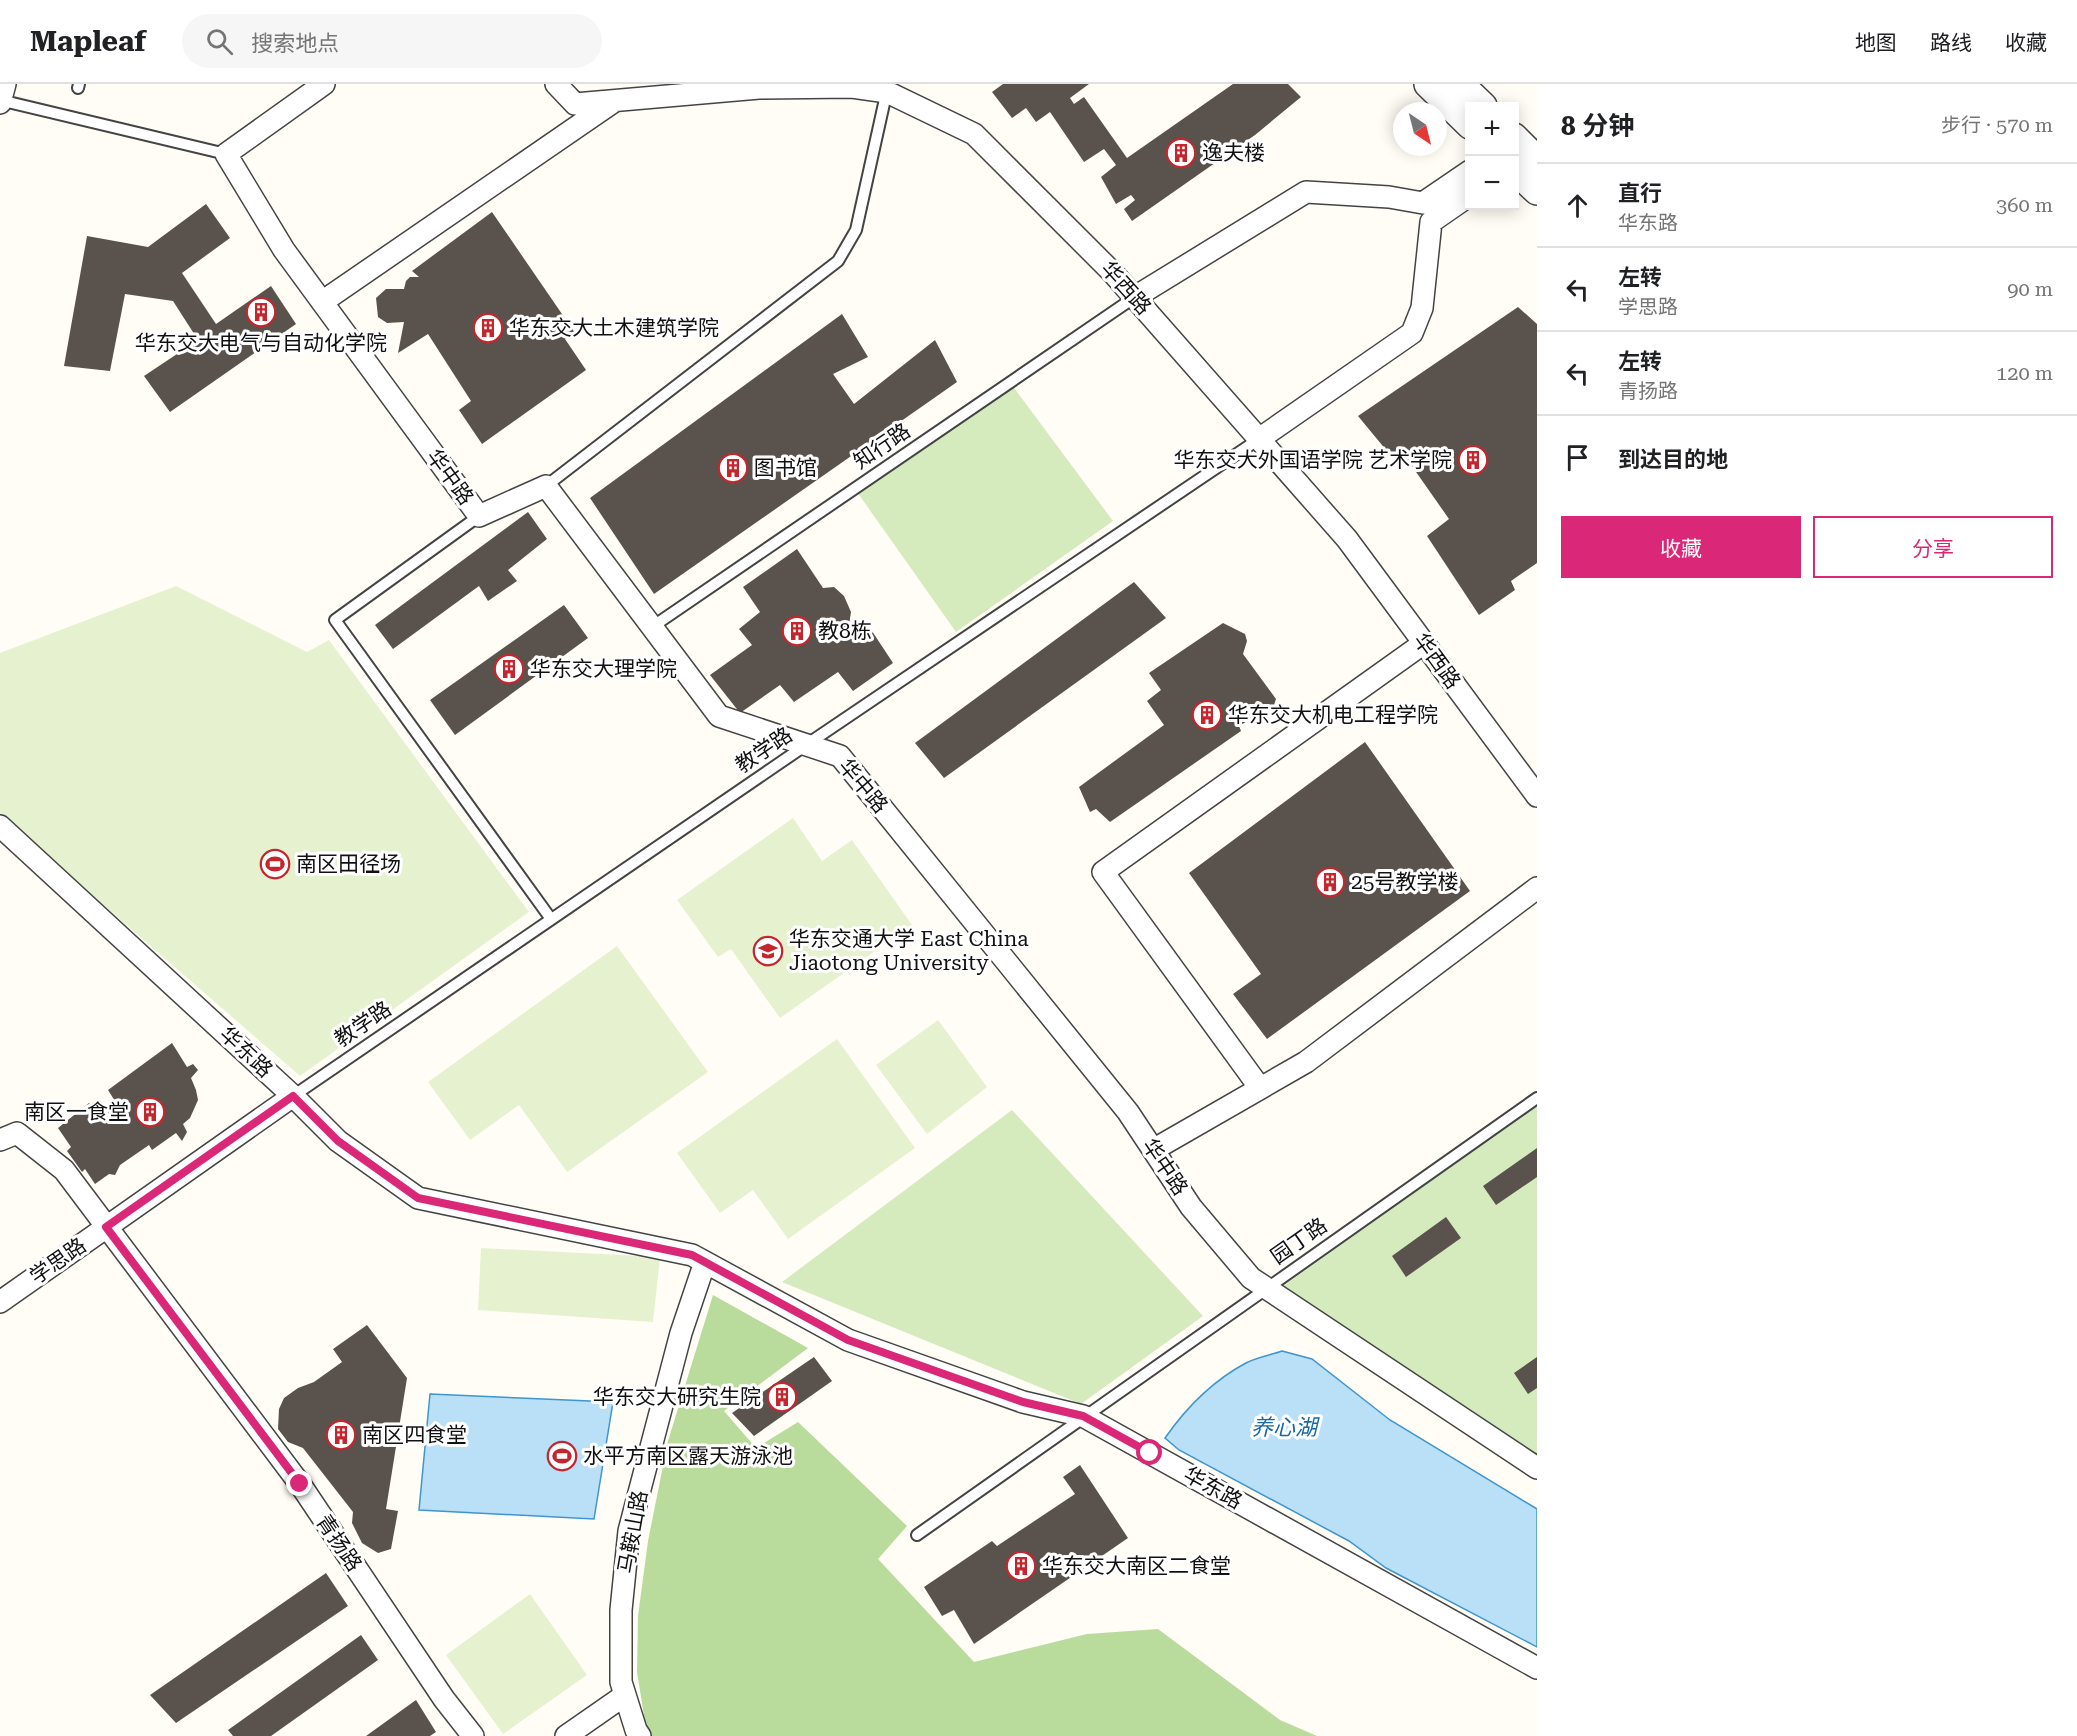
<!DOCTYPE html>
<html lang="zh">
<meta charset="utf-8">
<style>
:root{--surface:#fff;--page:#f6f6f6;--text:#202124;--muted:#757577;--line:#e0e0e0;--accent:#db2777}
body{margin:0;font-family:"Roboto Serif","Noto Sans SC",serif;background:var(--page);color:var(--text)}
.controls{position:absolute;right:18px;top:18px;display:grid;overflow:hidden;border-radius:0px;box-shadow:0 3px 15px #0003}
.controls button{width:54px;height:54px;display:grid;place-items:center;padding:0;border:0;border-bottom:2px solid var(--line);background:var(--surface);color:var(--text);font:30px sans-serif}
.compass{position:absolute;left:1393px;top:18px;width:54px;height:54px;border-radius:50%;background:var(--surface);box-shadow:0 3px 15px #0003;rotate:145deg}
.stop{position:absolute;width:18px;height:18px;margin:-14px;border:4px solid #db2777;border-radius:50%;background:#fff}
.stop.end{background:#db2777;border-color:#fff;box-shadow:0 2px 6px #0008}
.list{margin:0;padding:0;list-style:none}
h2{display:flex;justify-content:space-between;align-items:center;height:78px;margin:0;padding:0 24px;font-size:26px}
h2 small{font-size:20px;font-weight:400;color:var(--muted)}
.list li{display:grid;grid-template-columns:39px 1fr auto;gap:18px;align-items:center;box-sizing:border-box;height:84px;padding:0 24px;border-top:2px solid var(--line)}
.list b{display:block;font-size:22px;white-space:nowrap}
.list p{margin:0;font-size:20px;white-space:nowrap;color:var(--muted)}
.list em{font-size:20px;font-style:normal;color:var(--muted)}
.actions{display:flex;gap:12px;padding:18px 24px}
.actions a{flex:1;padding:14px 0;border:2px solid var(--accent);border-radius:0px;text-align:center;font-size:21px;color:var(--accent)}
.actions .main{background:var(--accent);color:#fff}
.icon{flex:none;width:33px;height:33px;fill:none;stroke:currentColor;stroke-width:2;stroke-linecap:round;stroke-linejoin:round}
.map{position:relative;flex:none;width:1537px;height:1652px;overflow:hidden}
header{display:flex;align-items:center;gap:36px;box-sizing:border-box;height:84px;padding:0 30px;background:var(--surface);border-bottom:2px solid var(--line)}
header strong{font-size:28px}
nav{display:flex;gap:33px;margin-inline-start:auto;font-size:21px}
.search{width:420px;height:54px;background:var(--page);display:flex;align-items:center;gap:15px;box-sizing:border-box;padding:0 21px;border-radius:33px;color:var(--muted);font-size:22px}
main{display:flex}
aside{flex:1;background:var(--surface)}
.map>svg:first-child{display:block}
</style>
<header>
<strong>Mapleaf</strong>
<div class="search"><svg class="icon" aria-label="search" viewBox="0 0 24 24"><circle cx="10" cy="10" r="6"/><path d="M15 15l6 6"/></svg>搜索地点</div>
<nav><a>地图</a><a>路线</a><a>收藏</a></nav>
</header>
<main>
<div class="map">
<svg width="1537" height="1652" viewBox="0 0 1537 1652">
<rect width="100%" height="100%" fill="#fffdf5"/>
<!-- green -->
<path fill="#d5ebbd" d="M1012 301 1113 437 956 548 857 408Z
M1537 1020V1377L1282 1203Z
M1012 1026 1203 1232 1081 1320 782 1198Z"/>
<!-- forest -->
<path fill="#b9dc9c" d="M713 1211 808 1264 724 1327 756 1364 798 1338 907 1442 878 1475 974 1578 1087 1550 1158 1545 1280 1636 1317 1652H651L646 1644 637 1588 638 1532 648 1457 668 1357Z"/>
<!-- pitch -->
<path fill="#e6f2cf" d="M176 502 307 568 329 556 529 828 300 992 0 731V569Z
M793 734 822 777 852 756 912 841 780 934 731 865 718 873 677 816Z
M617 862 708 988 567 1088 519 1021 470 1056 428 998Z
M938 936 987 1003 927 1050 876 981Z
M837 955 915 1064 788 1155 753 1106 720 1129 677 1069Z
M481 1164 660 1173 653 1238 478 1226Z
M530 1510 587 1591 503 1650 446 1571Z"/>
<!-- water -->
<path fill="#b9e0f7" stroke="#3f96cf" stroke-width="1.5" d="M1282 1267 1312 1275 1390 1336 1537 1425V1563L1386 1484 1349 1457 1179 1366 1165 1354C1186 1324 1214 1296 1246 1279 1257 1273 1271 1271 1282 1267Z
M430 1310 613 1318 594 1435 419 1426Z"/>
<!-- building -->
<path fill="#5a524d" d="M1003 0H1089L1070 14 1074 20 1084 13 1127 74 1233 0H1288L1301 13 1255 51 1132 137 1124 125 1135 116 1131 111 1116 120 1101 93 1116 81 1104 65 1084 78 1050 28 1036 38 1026 24 1012 34 992 8Z
M206 120 230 154 182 189 216 240 271 202 296 240 170 328 144 292 198 256 173 217 125 210 110 287 64 282 87 152 148 163Z
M492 128 575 249 565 255 586 286 482 360 459 326 471 317 428 250 398 269 404 238 387 239 378 233 376 214 386 205H404L406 197 410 193H419L412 187Z
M1518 223 1537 240V479L1511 497 1515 506 1479 531 1427 452 1449 435 1407 375 1396 378 1358 332Z
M842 230 868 273 833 290 854 320 935 256 957 298 654 510 590 414Z
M528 428 547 455 508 486 517 497 488 517 479 502 393 565 375 541Z
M797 465 823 504 834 503 844 512 851 528 849 541 855 550 868 541 893 579 853 607 838 588 794 618 780 601 740 629 710 591 752 561 739 545 760 528 743 503Z
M1134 498 1166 534 944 694 915 659Z
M564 521 588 554 455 651 430 616Z
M1223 539 1245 550 1247 557 1243 570 1276 615 1274 621 1239 642 1241 647 1110 738 1096 725 1090 728 1079 703 1164 641 1147 617 1161 606 1149 589Z
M1365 658 1470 807 1267 955 1233 910 1261 890 1189 789Z
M172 959 187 983 193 980 198 986 191 994 196 1006 198 1016 190 1034 183 1040 187 1048 182 1057 176 1049 152 1066 149 1061 120 1081 115 1091 109 1090 95 1100 85 1085 82 1088 67 1067 71 1063 58 1044 89 1019 101 1033 118 1022 108 1006Z
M1537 1064V1093L1496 1121 1483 1102Z
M1446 1133 1461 1154 1406 1193 1392 1172Z
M367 1241 407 1294 386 1425 398 1427 391 1465 378 1469 362 1459 352 1439 353 1428 303 1364 288 1358 278 1345 279 1325 284 1314 298 1304 314 1298 342 1278 333 1265Z
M814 1273 832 1297 754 1352 732 1329Z
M1537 1273V1304L1528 1310 1514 1289Z
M1080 1381 1128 1454 974 1560 954 1526 942 1532 924 1503 992 1457 997 1462 1075 1410 1063 1393Z
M326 1489 348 1522 176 1639 150 1611Z
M361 1551 378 1576 271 1652H233L228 1646Z
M416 1616 436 1648 430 1652H366Z"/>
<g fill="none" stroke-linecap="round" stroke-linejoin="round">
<!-- service casing -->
<g stroke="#444" stroke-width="14">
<path id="service" d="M78 4 79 0
M0 16 226 70
M546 402 838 177 856 146 887 6
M479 432 335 536 551 835
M652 543 1135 213
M293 1012 806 661 1259 355
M917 1451 1537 1014"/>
</g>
<!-- minor casing -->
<g stroke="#444" stroke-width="24">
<path id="minor" d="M324 0 226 70 284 166 479 432 546 402 719 632 840 672 1128 1028 1191 1123 1251 1194 1537 1384
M556 0 575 20 759 4 852 3 887 8 974 50 1113 189 1347 455 1537 712
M0 19 5 0
M1135 213 1306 108 1389 113 1423 119 1470 87
M322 218 613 18
M1259 355 1412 249 1422 224 1431 138 1470 111
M0 742 293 1012 338 1057 418 1114 692 1171 848 1256 1023 1318 1083 1332 1537 1584
M1260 1004 1103 788 1424 559
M0 1056 17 1049 64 1086 300 1400 444 1615 473 1652
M1153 1066 1306 978 1537 804
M0 1218 293 1012
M566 1652 625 1611
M640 1652 636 1646 621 1598V1526L629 1447 681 1249 705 1178"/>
</g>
<!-- tertiary casing -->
<g stroke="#444" stroke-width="30">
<path id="tertiary" d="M1428 0 1470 41
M1460 0 1483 22
M1514 53 1537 76
M1514 85 1537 107"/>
</g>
<!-- service -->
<use href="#service" stroke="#fff" stroke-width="10"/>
<!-- minor -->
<use href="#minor" stroke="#fff" stroke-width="21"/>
<!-- tertiary -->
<use href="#tertiary" stroke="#fff" stroke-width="27"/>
</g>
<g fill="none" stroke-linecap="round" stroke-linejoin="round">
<!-- route -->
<path stroke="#db2777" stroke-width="8" d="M300 1400 106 1143 293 1012 338 1057 418 1114 692 1171 848 1256 1023 1318 1083 1332 1150 1369"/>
</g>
<!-- icons -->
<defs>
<g id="building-ring" transform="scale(1.5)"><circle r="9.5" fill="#fff" stroke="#c4262e" stroke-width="1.5"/><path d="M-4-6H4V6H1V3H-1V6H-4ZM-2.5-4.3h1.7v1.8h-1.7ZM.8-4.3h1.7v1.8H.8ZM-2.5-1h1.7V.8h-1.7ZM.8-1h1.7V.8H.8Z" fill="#c4262e"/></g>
<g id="stadium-ring" transform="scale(1.5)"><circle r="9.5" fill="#fff" stroke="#c4262e" stroke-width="1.5"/><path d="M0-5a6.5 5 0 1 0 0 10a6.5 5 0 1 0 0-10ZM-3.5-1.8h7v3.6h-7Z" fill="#c4262e"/></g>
<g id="university-ring" transform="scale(1.5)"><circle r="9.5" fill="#fff" stroke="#c4262e" stroke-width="1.5"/><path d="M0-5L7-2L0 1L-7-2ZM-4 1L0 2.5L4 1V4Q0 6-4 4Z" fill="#c4262e"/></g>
</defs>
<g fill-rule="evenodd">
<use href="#building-ring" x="1181" y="69"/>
<use href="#building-ring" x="261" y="228"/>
<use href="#building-ring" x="488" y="244"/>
<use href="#building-ring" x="1473" y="376"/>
<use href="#building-ring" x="733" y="384"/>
<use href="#building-ring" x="797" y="547"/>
<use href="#building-ring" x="509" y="585"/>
<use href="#building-ring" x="1207" y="631"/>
<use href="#stadium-ring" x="275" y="780"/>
<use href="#building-ring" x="1330" y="798"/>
<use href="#university-ring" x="768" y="867"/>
<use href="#building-ring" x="150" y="1028"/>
<use href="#building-ring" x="782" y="1313"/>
<use href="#building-ring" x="341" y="1351"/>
<use href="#stadium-ring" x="562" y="1372"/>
<use href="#building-ring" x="1021" y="1482"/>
</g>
<g text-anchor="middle" stroke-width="6" stroke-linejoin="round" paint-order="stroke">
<!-- poi labels -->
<g font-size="21" fill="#111" stroke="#fff" text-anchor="start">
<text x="1202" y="76">逸夫楼</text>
<text x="509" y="251">华东交大土木建筑学院</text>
<text x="261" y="266" text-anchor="middle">华东交大电气与自动化学院</text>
<text x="1452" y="383" text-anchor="end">华东交大外国语学院 艺术学院</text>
<text x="754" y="391">图书馆</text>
<text x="818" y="554">教8栋</text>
<text x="530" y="592">华东交大理学院</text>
<text x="1228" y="638">华东交大机电工程学院</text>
<text x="296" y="787">南区田径场</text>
<text x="1351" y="805">25号教学楼</text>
<text x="789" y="862">华东交通大学 East China<tspan x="789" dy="24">Jiaotong University</tspan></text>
<text x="129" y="1035" text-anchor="end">南区一食堂</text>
<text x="761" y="1320" text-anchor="end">华东交大研究生院</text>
<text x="362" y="1358">南区四食堂</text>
<text x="583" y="1379">水平方南区露天游泳池</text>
<text x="1042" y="1489">华东交大南区二食堂</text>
</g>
<!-- street labels -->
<g font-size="21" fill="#111" stroke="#fff">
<text transform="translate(1126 204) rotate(48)" y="7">华西路</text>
<text transform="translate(882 362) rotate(-34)" y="7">知行路</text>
<text transform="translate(450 393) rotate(54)" y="7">华中路</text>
<text transform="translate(1437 577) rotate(54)" y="7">华西路</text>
<text transform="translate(764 666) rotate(-34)" y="7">教学路</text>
<text transform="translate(863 702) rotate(50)" y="7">华中路</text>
<text transform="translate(363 940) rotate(-34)" y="7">教学路</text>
<text transform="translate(246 968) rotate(43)" y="7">华东路</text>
<text transform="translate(1165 1083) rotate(56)" y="7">华中路</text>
<text transform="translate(1299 1157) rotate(-35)" y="7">园丁路</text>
<text transform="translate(58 1177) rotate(-35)" y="7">学思路</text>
<text transform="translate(1213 1404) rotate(29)" y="7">华东路</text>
<text transform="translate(633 1448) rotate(-80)" y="7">马鞍山路</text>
<text transform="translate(339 1459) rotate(56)" y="7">青扬路</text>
</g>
<!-- water labels -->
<g font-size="22" font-style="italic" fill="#1768a6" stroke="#fff">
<text x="1284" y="1351">养心湖</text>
</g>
</g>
</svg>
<div class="controls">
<button>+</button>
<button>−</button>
</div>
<svg class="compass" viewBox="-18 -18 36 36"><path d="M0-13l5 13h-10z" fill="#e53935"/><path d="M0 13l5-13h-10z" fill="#757577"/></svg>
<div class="stop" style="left:1150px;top:1369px"></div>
<div class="stop end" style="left:300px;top:1400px"></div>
</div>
<aside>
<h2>8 分钟<small>步行 · 570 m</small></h2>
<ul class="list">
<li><svg class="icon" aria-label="ahead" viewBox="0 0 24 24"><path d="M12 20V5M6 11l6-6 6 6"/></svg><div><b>直行</b><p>华东路</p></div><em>360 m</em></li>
<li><svg class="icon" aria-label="left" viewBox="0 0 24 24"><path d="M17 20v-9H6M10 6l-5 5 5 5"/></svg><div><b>左转</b><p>学思路</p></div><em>90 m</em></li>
<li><svg class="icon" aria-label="left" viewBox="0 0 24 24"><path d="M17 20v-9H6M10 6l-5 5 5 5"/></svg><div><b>左转</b><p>青扬路</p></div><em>120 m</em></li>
<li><svg class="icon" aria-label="arrive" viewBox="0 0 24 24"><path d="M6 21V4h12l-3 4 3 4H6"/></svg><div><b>到达目的地</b></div></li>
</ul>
<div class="actions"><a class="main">收藏</a><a>分享</a></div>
</aside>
</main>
